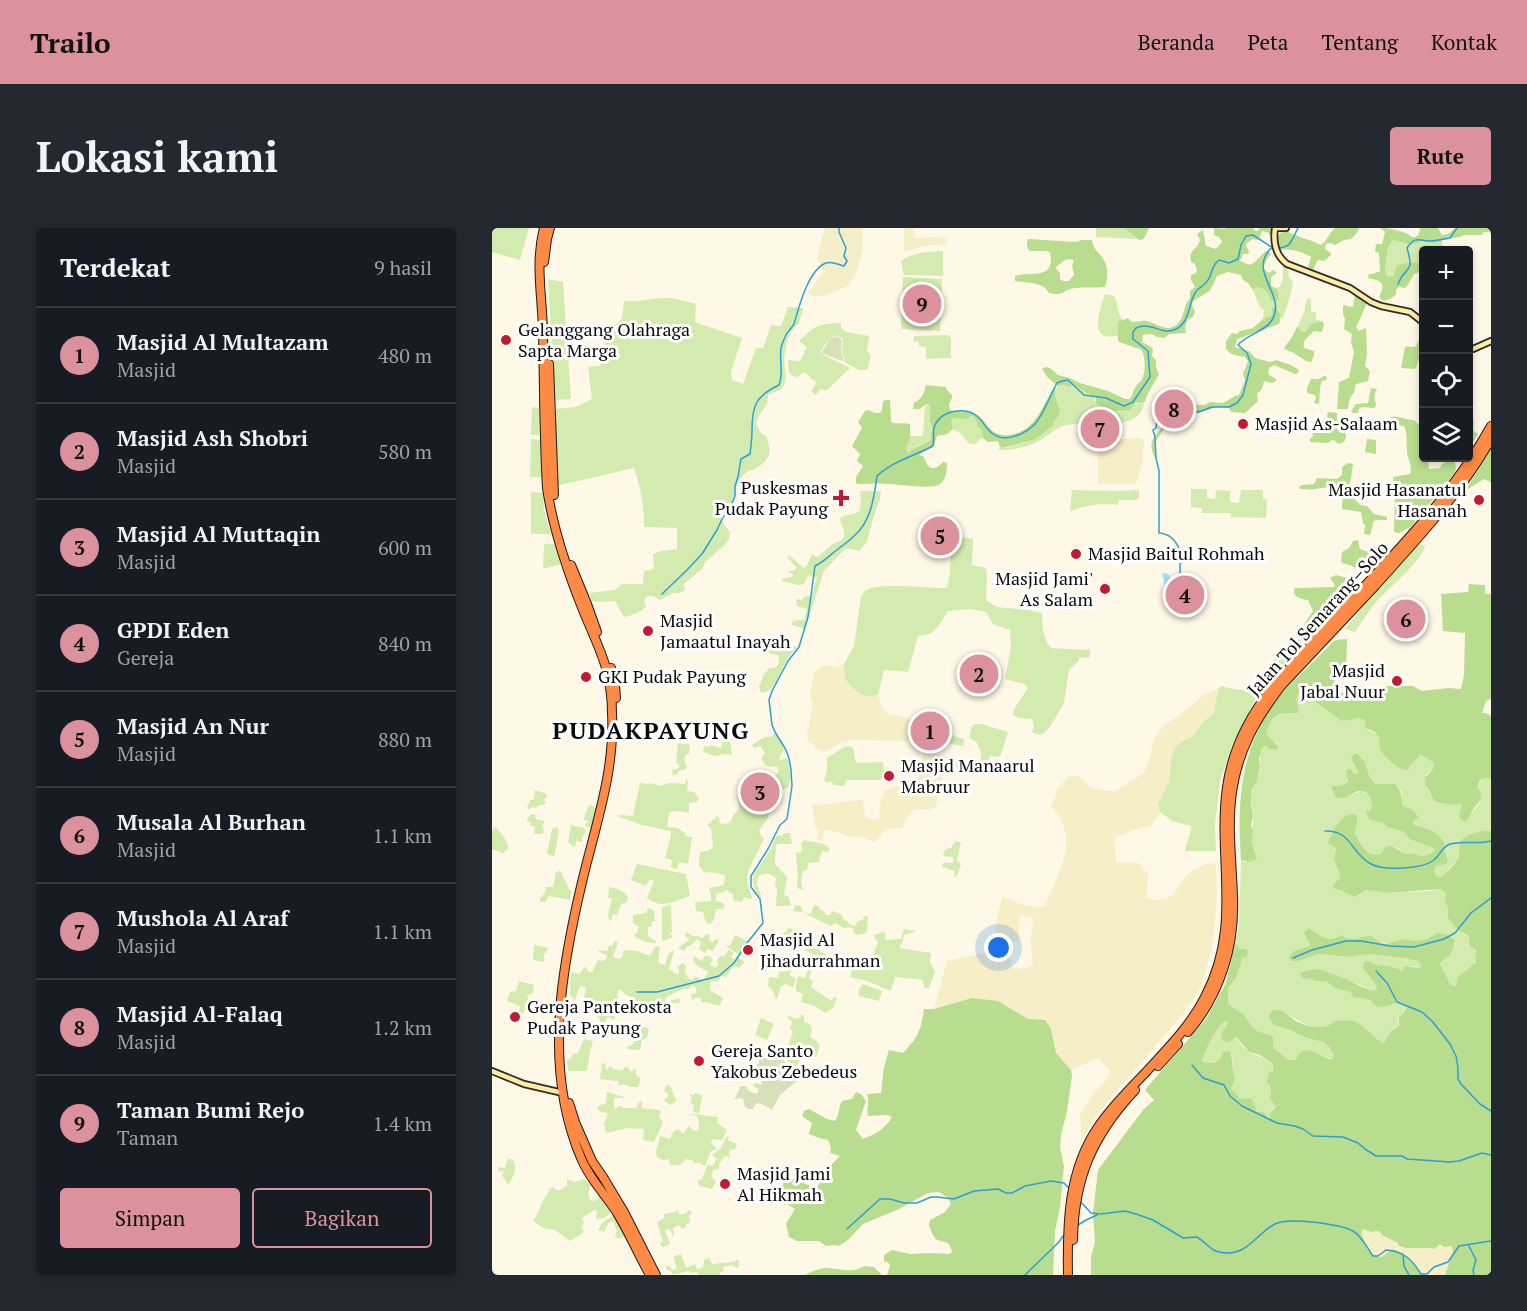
<!DOCTYPE html>
<html lang="id">
<meta charset="utf-8">
<style>
:root{--surface:#171b24;--page:#242831;--text:#f1f3f6;--muted:#9ea1a6;--line:#363941;--accent:#db929d}
body{margin:0;font-family:"PT Serif",serif;background:var(--page);color:var(--text)}
.controls{position:absolute;right:18px;top:18px;display:grid;overflow:hidden;border-radius:6px;box-shadow:0 3px 9px #0003}
.controls button{width:54px;height:54px;display:grid;place-items:center;padding:0;border:0;border-bottom:2px solid var(--line);background:var(--surface);color:var(--text);font:30px sans-serif}
.you{position:absolute;left:507px;top:720px;width:21px;height:21px;margin:-15px;border:4px solid #fff;border-radius:50%;background:#1a73e8;box-shadow:0 0 0 9px #1a73e833}
.badge{display:grid;place-items:center;width:39px;height:39px;border-radius:50%;background:var(--accent);color:#111;font-size:20px;font-weight:700}
.pin{position:absolute;translate:-50% -50%;border:3px solid #fff;box-shadow:0 2px 6px #0006}
.list{margin:0;padding:0;list-style:none}
h2{display:flex;justify-content:space-between;align-items:center;height:78px;margin:0;padding:0 24px;font-size:26px}
h2 small{font-size:20px;font-weight:400;color:var(--muted)}
.list li{display:grid;grid-template-columns:39px 1fr auto;gap:18px;align-items:center;box-sizing:border-box;height:96px;padding:0 24px;border-top:2px solid var(--line)}
.list b{display:block;font-size:22px;white-space:nowrap}
.list p{margin:0;font-size:20px;white-space:nowrap;color:var(--muted)}
.list em{font-size:20px;font-style:normal;color:var(--muted)}
.actions{display:flex;gap:12px;padding:18px 24px}
.actions a{flex:1;padding:14px 0;border:2px solid var(--accent);border-radius:6px;text-align:center;font-size:21px;color:var(--accent)}
.actions .main{background:var(--accent);color:#111}
.icon{flex:none;width:33px;height:33px;fill:none;stroke:currentColor;stroke-width:2;stroke-linecap:round;stroke-linejoin:round}
.map{position:relative;flex:none;width:999px;height:1047px;overflow:hidden;border-radius:6px}
header{display:flex;align-items:center;gap:36px;box-sizing:border-box;height:84px;padding:0 30px;background:var(--accent);color:#111}
header strong{font-size:28px}
nav{display:flex;gap:33px;margin-inline-start:auto;font-size:21px}
.intro{display:flex;align-items:center;justify-content:space-between;box-sizing:border-box;height:144px;padding:0 36px}
h1{margin:0;font-size:42px}
.button{padding:15px 27px;border-radius:6px;background:var(--accent);color:#111;font-size:21px;font-weight:700}
main{display:flex;gap:36px;padding:0 36px}
aside{flex:1;background:var(--surface);border-radius:6px;box-shadow:0 3px 9px #0003}
.map>svg:first-child{display:block}
</style>
<header>
<strong>Trailo</strong>
<nav><a>Beranda</a><a>Peta</a><a>Tentang</a><a>Kontak</a></nav>
</header>
<div class="intro"><h1>Lokasi kami</h1><a class="button">Rute</a></div>
<main>
<aside>
<h2>Terdekat<small>9 hasil</small></h2>
<ul class="list">
<li><span class="badge">1</span><div><b>Masjid Al Multazam</b><p>Masjid</p></div><em>480 m</em></li>
<li><span class="badge">2</span><div><b>Masjid Ash Shobri</b><p>Masjid</p></div><em>580 m</em></li>
<li><span class="badge">3</span><div><b>Masjid Al Muttaqin</b><p>Masjid</p></div><em>600 m</em></li>
<li><span class="badge">4</span><div><b>GPDI Eden</b><p>Gereja</p></div><em>840 m</em></li>
<li><span class="badge">5</span><div><b>Masjid An Nur</b><p>Masjid</p></div><em>880 m</em></li>
<li><span class="badge">6</span><div><b>Musala Al Burhan</b><p>Masjid</p></div><em>1.1 km</em></li>
<li><span class="badge">7</span><div><b>Mushola Al Araf</b><p>Masjid</p></div><em>1.1 km</em></li>
<li><span class="badge">8</span><div><b>Masjid Al-Falaq</b><p>Masjid</p></div><em>1.2 km</em></li>
<li><span class="badge">9</span><div><b>Taman Bumi Rejo</b><p>Taman</p></div><em>1.4 km</em></li>
</ul>
<div class="actions"><a class="main">Simpan</a><a>Bagikan</a></div>
</aside>
<div class="map">
<svg width="999" height="1047" viewBox="0 0 999 1047">
<rect width="100%" height="100%" fill="#fff8e7"/>
<!-- farmland -->
<path fill="#f6eec6" d="M333 0H370L371 21 364 46 356 58 336 66 323 69 316 66 331 43 325 28Z
M412 0H422V10L456 9 454 17 431 18 412 24Z
M648 210 652 212 650 235 644 256H606V212Z
M352 436 353 451 377 469 386 467 390 480 397 486 433 494 428 513 360 512 347 515 336 523 329 524 316 513 315 506 321 477 318 467 322 445 329 439 336 437 346 439Z
M726 461 722 485 712 493 700 509 691 513 679 532 677 554 667 576 668 584 659 598 642 602 623 610 624 634 647 635 656 646 655 670 663 672 680 668 692 650 700 643 714 636 721 635 724 636 725 673 720 720 709 759 692 785 604 887 590 913 588 885 603 864 613 854 619 844 606 830 579 842 564 825 559 801 536 791 512 776 442 781 455 733 508 721 519 722V740L534 741 541 736 538 711 541 696 540 689 528 688 526 714 501 710 510 668 528 676 548 680 553 677 569 640 574 621V606L568 589 559 579 563 570 565 561 578 547 586 548 600 560 615 563H623L652 545 658 528 662 512 669 500 701 477 711 466Z
M431 522 467 532V539L451 545 444 578 440 581 421 582 415 589 410 600 394 601 383 614 369 609H357L346 604 332 602 330 613 325 612 327 601 323 600 320 576 332 577 365 572H371L373 589 380 592 387 590 389 570 392 563 403 558 421 560 426 555 427 544 430 537Z
M870 1001 879 1004 887 1003 890 1007 906 1015 907 1018 917 1021 937 1020 943 1021 945 1018 947 1016 959 1017 962 1019 961 1024 953 1047H930L916 1029 904 1022 900 1021 890 1029H884L880 1027 873 1019 869 1005Z"/>
<!-- green -->
<path fill="#d3ebaf" d="M0 0H37L28 32 0 24Z
M604 0H632L645 11 604 9Z
M901 12 919 17 930 13 941 15 950 14 952 22H932L931 37C918 31 906 36 901 49L898 50 893 45V42L896 19Z
M451 23V48L412 47 409 33C421 24 437 24 451 23Z
M791 37 796 38 797 50 801 53C801 60 793 85 790 92L787 81 785 79 780 80V87L771 91 772 82 767 78 761 62 765 59C774 60 777 62 779 71L787 72 784 60 788 59 791 49Z
M411 49 450 51 448 103 409 101Z
M56 51 71 54 79 171 63 172Z
M613 66 622 68C627 76 624 85 631 92L625 108C621 108 614 110 611 107 600 101 610 76 613 66Z
M168 70H180L204 76 203 94 250 110 239 144 240 152 251 156 264 120H271L279 97 289 98 296 79 311 80V82L307 95 299 104 295 113 292 131 294 150 292 157 288 162 276 167 275 176 266 189 264 196 268 204 274 208C280 222 279 232 264 240 260 242 255 243 251 247 245 254 241 269 239 278 236 283 232 284 229 289L233 298 238 304 237 311 233 317 213 334 211 340 192 356 193 362 188 365H181L168 372 161 368H156L152 372 154 379C147 385 141 387 132 389L123 373 113 374 100 373 97 365 123 362 130 356H151L152 343 162 341 161 326 169 323 185 321V300L152 299C152 276 149 261 142 240L64 258V181L84 179 100 171 96 139 107 138 114 130 113 108 130 90 132 73H146Z
M815 70 819 71V83L824 85V92L831 93V94L819 96 814 103 810 104 808 103 806 98 812 84Z
M349 95V100L354 104 377 108 375 124 379 127 375 142H367L351 133 353 130 350 126 351 111 345 107C336 111 332 117 328 125L358 140 334 163 329 161 324 167 319 163 325 154 318 150V148L311 144 305 150 297 145 296 132 308 133 315 119 307 113C325 97 324 96 349 95Z
M456 107 459 110V130L434 131V119L427 118V113L422 114V108Z
M581 156C590 161 594 167 604 168L603 173C610 181 624 186 635 183 643 180 640 175 652 174 651 205 594 193 575 197 564 199 556 208 547 213 536 219 518 223 506 222L508 219 514 220 544 211 559 200 568 186V180L562 170 563 163 562 162C564 157 571 156 575 159Z
M433 177 438 178C438 190 440 200 440 211L433 216 424 218 417 227 414 222V216L417 214 418 208H431Z
M40 179 48 180 47 207H39Z
M479 188 484 192V196L489 201 491 210 487 212 483 216C474 217 474 210 468 205 466 204 463 202 461 201L459 192 461 190H472Z
M39 211 50 212 51 249H38Z
M699 261H715V270L723 271 724 262 738 263V274L747 275 749 262H771V271H775L774 290 739 289V285H710V280L699 279Z
M580 262 624 263 647 262V270L643 272H627L626 277C608 275 595 277 578 283Z
M368 263H389L388 271 381 291 375 314 367 323 354 320 332 343 313 401 300 397V394L305 392H312L315 381 305 378 304 372 306 371 309 372 314 368H319L325 350 316 347 312 356 307 357 290 353V351L300 349 301 346 296 344 303 342 304 339 295 329 297 327 312 340 315 337 320 326 325 329C334 324 338 315 348 313L352 309V303L348 292 349 289 367 284 369 276Z
M39 264 51 265 52 283 59 306H39Z
M459 308 481 311 480 337 494 340 495 348 494 372 504 379 536 382 550 385C550 397 551 411 559 420L593 422 598 421V429L587 430 586 434 577 441 572 475 559 497 553 505 547 507 540 504 542 498 540 491 527 490 521 487 522 481 536 460 532 456 513 451 519 419 518 402 501 396 494 384 478 381 456 383C446 398 445 407 426 408L416 444 392 442 386 467C370 471 364 463 353 451L352 436 362 418 369 369C370 366 372 363 375 362 387 354 438 361 455 360L458 344Z
M52 316H64L69 336 51 341Z
M927 316 933 317C932 331 896 361 885 373 877 383 870 393 863 404L853 401 874 375Z
M813 411 762 474 740 517 728 553 723 596 724 623H693C694 614 699 607 699 598L680 593 668 584 666 576 677 554 679 532 683 520 691 513 700 509 712 493 722 485 726 461 729 458 746 462 757 461 799 412Z
M300 418 304 419V421L296 429 286 450 280 460 276 463 269 465 267 459 272 446 278 440H283C287 437 288 431 286 427L273 424C279 419 288 421 296 422Z
M809 463 849 493 867 489 873 492 877 502 885 506 888 512 887 521 898 533 917 538 929 527 942 535 941 541 934 547 935 561 943 574 961 577 967 576 970 578 969 583 977 591 979 586 988 574C987 565 984 557 991 550H999V603H995L968 623 965 631 950 650 945 649 942 644 944 638 955 636 956 629 953 625V620L928 599 922 597 921 593 927 590 921 582 911 578 909 563 903 556H884L878 550 874 536 861 535 866 544 865 546H862L859 541 854 555 849 558 843 557 840 562 845 570C850 569 856 569 860 567 870 562 868 562 878 568L880 576 879 581 877 582 882 593 891 595 895 599 912 604 939 618 942 620V624C936 630 928 628 921 625L915 626 903 619 892 621 890 626C875 629 861 614 863 599L848 592 840 608 844 620 842 631 848 647 847 663C856 664 858 667 867 668L874 662 897 665 938 663 948 661 954 665 953 670 956 681V690L964 700 976 709 978 719 981 720 985 726 981 737 973 743 964 758H961L957 754 948 736 951 731 957 728 964 715 940 708 935 711 922 713 911 711 897 716 866 710 864 711H857L849 707C835 716 828 707 816 701L812 705 818 718 815 720 806 733 827 726 852 729 876 726 913 730 926 733 929 738 927 740 919 738 907 742 884 738 880 734 876 746 885 758 884 761 882 763 849 749 815 743 808 744 812 750 820 751 822 753H834L843 760 858 764C862 771 871 770 878 772L879 774 895 778C902 774 909 771 915 778 914 784 907 786 906 792 906 794 907 796 907 798L901 801 892 815C880 812 874 798 862 793 858 792 849 792 844 793 839 795 836 799 831 799 809 802 795 779 780 782L778 784 798 802 817 811 832 814 838 820 842 829 840 831C823 827 817 817 803 832L794 831 781 820V812L761 800 757 796 753 788 736 775V760L744 750 749 736V730L755 729 756 724 754 721H748L743 715 747 697 749 632 753 634 765 631C764 625 761 618 760 612 760 604 761 597 761 589 762 581 758 574 760 566 761 556 768 548 768 539 769 529 765 526 773 517L777 521H785V516L777 510 773 506C780 485 785 485 806 485L807 482C805 474 802 469 809 463Z
M482 496H489L516 504 509 527 506 529 498 528 494 538 488 537 489 525 485 514 477 510 479 501Z
M283 505 292 522 288 528V532L295 530 296 532 299 550 296 560 284 562V557L280 550 286 545V539L274 538 269 530 273 525 268 518 262 520 260 517 272 509H278Z
M454 506 472 511 471 518 455 515 453 511Z
M231 511H235L238 513 240 527 233 526 223 528 211 524 212 518 217 519 219 517 229 520Z
M186 515 198 517 197 526H194C191 531 193 535 195 539L193 542H188L185 546 181 548 180 542 186 541 187 536 184 535Z
M358 518 361 520 364 535 391 534 392 542 389 552H355L352 558 342 557 340 554H333L332 552 335 542V530L352 519Z
M194 551H195L196 555 195 563 202 564 207 570 205 574 197 575V585L187 583 177 584 175 599 185 600 193 605V608L200 609 196 636 187 634 185 641 179 640 180 632 173 630 179 607V603L150 597 125 588 128 587 141 588 148 555 156 556 159 555 167 558 178 555 193 556Z
M43 562 55 566 54 570 52 572 54 575 51 577H47L44 580 41 579 37 581 35 580 38 572 42 571Z
M248 565H252L255 575 267 573 277 585 276 590 267 603 269 608 272 610C269 620 254 642 255 651 255 656 259 664 260 670L258 671 252 669 250 674 242 673 241 666 237 665 236 662 224 666V673L231 675 233 677 231 681H224L222 691 219 696 214 695 211 684 204 683 203 674 219 673V667L217 660 232 657 233 648 226 645 212 644 207 638 208 624 218 622 221 619 219 600 215 597 225 588 227 589 228 595 231 596 238 595 242 586 247 581 246 571Z
M98 576 105 582 99 600 93 598V596L97 593 92 592C93 586 95 581 98 576Z
M40 586 43 587 44 591 53 593 50 598 52 603 50 606H42L43 599 38 597 39 595 35 592V590Z
M79 597 92 600 94 604 90 609V614L84 613 83 619H82L76 614Z
M3 599C9 605 17 613 16 621L11 625 0 621V603Z
M65 599 67 603 63 625 62 628 57 627 55 625 60 601Z
M292 605H298L300 616H286L284 618 283 636 295 649 292 667 297 669 299 677 297 678H284L285 660 283 658 284 650C277 645 273 644 266 649L265 656 269 668H267C253 648 266 642 276 625 280 619 282 613 285 607L290 608Z
M312 612 332 616 338 621 336 624 330 623 327 631 328 634 316 635 315 642 311 643 309 655 311 662 305 660 306 650 304 627V624L308 625 310 622 309 615Z
M463 613 469 614 465 632 469 636 465 648 463 649 462 648 463 643 450 639 451 635H460L461 634V629L451 628 453 621 459 620Z
M145 636 194 646 198 668C181 673 171 682 155 670L162 653 158 651 154 658 139 652Z
M69 643 71 650 74 653 76 660 79 663 78 672 57 668 53 674H48V670L53 665 54 659H61L64 644Z
M117 659C124 660 131 662 136 669L135 674 129 676 125 687 121 686 119 692 117 693 116 686 120 671V670H116Z
M179 677 180 704 178 705V707H180V710L170 713V679Z
M303 677 309 678 311 685 319 686 321 679 323 677 327 679 328 682 332 683 334 687H338L340 683 349 686 352 692 356 693 357 696 362 698 364 697 365 693 371 692 372 688H376L375 703 374 705 366 707 362 706 361 700 355 699 353 701 343 695 339 698 310 684 301 683Z
M156 680 162 682 163 693 160 694 159 699H156V708L164 713V715L154 714 143 709 142 706 145 705 147 699 141 695V687L154 685Z
M297 700C312 706 323 707 328 723L334 726 337 732 334 741 327 740 328 733 327 730 307 718 286 719C284 714 286 710 289 705L291 706Z
M412 701 425 703 412 707 410 715 407 720 439 725 438 734 443 743 437 760H432L431 752 403 749 399 763 375 753 358 749 364 730 375 733 379 732 386 714 381 707 391 704 393 705V712L409 711Z
M195 704 200 708H206L211 710 214 706 218 707 217 710 218 713 221 714 224 711 227 712 221 723 215 721 213 725 207 721 209 714 205 711 198 718H195L192 723 186 720 197 712 193 707Z
M243 707 257 714 251 724 256 727 255 730 246 726 235 719V717L238 718Z
M123 713 126 714 121 729 127 731 130 729 132 722 145 723 158 728 163 719 168 718 166 733 167 735 173 737 176 726 182 722 177 741 181 743 182 745 187 746 186 738 191 735 194 738 193 745C196 748 196 753 202 751L203 748 208 751H213L216 744C210 740 200 738 201 728L210 733 213 728H217L221 732 218 737 223 740 226 737 225 733 228 728H232L237 722 242 725 239 729 242 732 246 729 253 734 247 740 243 738 240 740 234 749 230 748 225 753H219L218 762 231 770 227 778 214 774H209V770H203L201 773 200 772 199 766 204 765V759L200 758 196 761H190L173 770V773L175 774 187 770 188 775 173 776 160 783 134 785 138 768 134 767 129 762H126L125 767 128 774 125 784 122 778H119L116 783 123 786V791L121 792 119 790 115 789 112 799H110L108 797V791L106 789 107 779 91 775 94 759 89 758 86 762 83 772 78 767 79 744 88 746 92 739 95 740 96 744H100L106 732 110 733 114 732 115 727 107 724V722L115 723 117 718H120Z
M42 717 57 720 52 726V734L41 732Z
M299 736 300 737 298 748 304 750 301 759 294 756 289 758 285 771 283 770 282 764 276 758 277 749 286 750 287 744 297 743Z
M316 741 319 742 317 750 321 753 319 759 338 772H340L342 769 345 770 341 780 333 785 323 778 309 774 311 766 304 763V756L306 748 313 750Z
M27 753 42 757 41 765 36 767 35 769 41 780 40 781H33L31 786 27 784 28 778 15 773 18 764 24 763Z
M371 756 390 763 387 773 367 768V761Z
M309 786 312 788V794C321 796 321 801 318 809 330 815 328 818 324 829L313 823 304 839 296 833 292 827C297 819 298 811 301 803L298 801 300 794 295 789 297 788 304 791 308 790Z
M269 790 282 796 275 812 263 807Z
M733 793 736 794C738 803 750 820 759 825 767 828 774 831 781 836L778 870 784 879 781 881 777 891 772 887 765 884 762 875 748 871 743 864 739 861 743 851 741 842 740 826 722 835 710 834C712 824 724 799 733 793Z
M153 799 157 801 155 810 150 812 148 822 135 821V819L141 816 149 800Z
M92 811 101 813 98 823 95 843H76L75 832 79 830 81 826 86 825Z
M110 835 114 836 113 840 116 842 118 837 120 840 130 843 133 839 137 840 139 844 143 841H144V847L149 851 146 859H139L131 856 129 858 126 856V853L108 851Z
M175 856 180 860 181 866 185 872 179 877 172 873 177 867 172 863Z
M115 864 132 869V870H122V881L129 878 131 880H144L146 875 149 873 150 874V880L168 882 169 885 167 889 171 894 162 914 151 912 152 903 151 901 136 900 114 905 112 896 116 885 109 884 105 881 107 878 114 875Z
M203 865 210 867V869L207 885 201 884 202 877 198 875 200 870 197 866 202 867Z
M196 886H201L226 889 225 895 235 902 230 912 220 911 219 915 225 921 219 923 213 938 208 935H202L200 932 194 931 188 937H178L177 931 171 932 165 929 164 924 168 908 178 911 180 905 185 901 188 902 190 905H192L197 898 202 903 206 902 207 893 205 888Z
M235 908 237 909 236 912 245 916 243 922 239 921 237 925 238 930 233 928 227 936V941L221 942 219 949 224 953 220 961 207 958 206 952 210 951 216 936 219 938 221 937 225 931 220 927 228 921Z
M16 930 21 932C26 939 21 950 17 956L14 955 13 951 10 948 12 943 7 944 6 943 7 939 13 940Z
M75 951 82 954 92 951 99 957 96 965 98 972 102 973 106 971 107 966 120 984 112 990 104 991 105 985 104 982H102L90 990 92 995 90 999 92 1004 78 1013 63 1002 51 1000 41 993C49 984 48 973 57 964L56 962 61 959 66 963 75 958Z
M196 982 200 984 197 988 198 994 194 996V999L190 1001 187 997 181 1000 182 1005 181 1009 178 1001 173 1002 178 1016 171 1019 169 1018 168 1015 171 1014 165 994 172 990V986L187 983V987L195 985Z
M123 986 135 1007 126 1011 123 1008 125 1003 121 993 116 996 112 1004 106 1002 111 994Z
M189 1026 194 1040 203 1036 205 1041 211 1040 212 1032 216 1030H217L220 1036 241 1034 245 1032 247 1033V1039L244 1040 240 1037 231 1039 232 1043 228 1044V1047H206L205 1044 200 1045 196 1043 181 1047 179 1043 175 1042 174 1038H178L180 1042 184 1041 185 1040 181 1029Z"/>
<!-- forest -->
<path fill="#b8dd8e" fill-rule="evenodd" d="M632 0H657L652 11 647 12Z
M722 0 733 1 734 0H761L763 3H766L768 0H778L781 5 780 7H777V5L770 3 768 9 765 12 761 11 755 15 754 18 757 23 756 26H751L748 33 758 37C766 33 769 26 776 22L779 26 775 31 771 40 777 45 781 42 784 44V46L780 48 779 51V58L785 61 787 72 783 73H780C776 64 775 61 765 59L761 62 756 55 751 52 749 47 736 44 725 48 718 63C712 65 708 70 701 73L700 78 703 83 701 89 696 91 693 99 694 105 677 106 673 110 665 109 660 106 651 107 650 114 661 120 660 128 664 132V139L667 146C662 156 656 163 653 174L644 175 638 182C626 185 612 183 604 175V168C594 167 590 161 581 156L577 159 571 157 566 158 556 150 550 141 554 139 558 140 566 147 578 150 588 155 616 163 633 171H638C641 167 641 162 644 158 646 155 649 154 650 151 654 144 653 129 650 122L627 114C624 109 627 102 626 94L636 90 640 94C645 94 650 92 655 93 666 96 679 108 689 91 693 83 692 77 698 70V63L703 59 699 52V47L704 45 705 42 703 36 699 34C696 21 705 23 708 12L705 6 711 2 714 18 724 21 730 14 727 9 722 7Z
M843 0H867L865 5 859 11 852 12 843 17 839 15 834 16 833 21 839 25V27L832 33 828 32 825 33 821 43 816 39 819 29C811 24 797 20 787 22 784 13 784 6 794 2 803 9 818 11 829 17 835 13 837 5 843 0Z
M888 0C897 0 906 2 914 5 917 6 920 10 923 9 928 7 927 3 928 0H946L950 7 956 6 963 0H999V6L997 4H992L990 7H972L968 9 950 12V14L941 15 930 13 919 17 901 12 896 19 893 42 895 48 901 49 905 38C913 34 923 33 931 37L930 43 922 46 916 57 913 60 907 59 904 62V67L898 71 891 73 887 69C894 55 890 53 876 50L877 46H881L888 43 887 25 883 24 884 16H890L893 4Z
M537 11 584 14 590 12H600C602 23 605 22 610 29 617 38 616 50 613 59 604 60 594 59 584 60 571 61 572 69 557 65 551 53 535 55 523 53V48C539 43 564 53 558 24L554 23H538C535 20 535 18 535 13ZM577 31 582 32 580 38 582 47 577 53H571L568 51V45L565 42 564 39 573 32Z
M863 67 875 75C871 83 868 92 864 99L867 103 873 100 874 101 875 126 873 138 878 143 876 153 864 156 862 165C857 169 857 175 856 181H845L847 154 857 150 862 124 859 115 860 106 852 101 853 91 851 86V79L852 77 858 79 861 78Z
M785 79 789 88 787 96 745 111 743 119 757 123 763 130 778 134 784 132 799 137 807 142 806 145 803 146 782 137 777 140 776 146 784 151V153L780 155 772 153 770 161 765 166 766 173 753 185 739 184 737 180 724 179 707 185 690 187 679 191 663 214 664 232C651 209 669 208 676 188L683 187 689 181 698 180 702 177H712L718 174 731 175 743 168 747 167 753 152 751 146 756 133 753 129C745 127 740 128 734 121V113L740 105 745 106 748 103 761 100 771 91 780 87V80Z
M826 94H831L832 97 830 104 822 103C817 109 810 111 812 120L822 123V127L819 134 814 133 802 125 792 121V120L800 109 805 99H807L808 103 813 104 819 96Z
M927 112 931 114 930 123 924 140 921 141 909 140 913 119C922 117 922 124 927 112Z
M832 148H834L835 152 830 153 828 160 827 176 822 175 824 170 823 167 815 165V160L819 151H827Z
M434 157 454 159 455 162 460 167V170L457 176 458 182C467 185 476 182 485 187 492 191 495 199 502 204 509 208 517 208 525 205 544 199 551 178 560 162H563C562 174 568 177 568 183 568 188 562 193 561 198L544 211 511 220 508 219 506 213 496 214 491 210 489 201 485 198 484 192 480 188 473 191 461 190 459 192 461 201 455 206 445 208 442 217 427 227 432 229 435 237C442 243 445 240 451 234L455 235C455 242 454 252 448 256 441 262 406 256 395 256 386 255 376 256 366 256L364 255V249L371 238 365 233 368 226 360 218 370 200 366 194 373 183 376 182 383 185H388L390 182 391 173 394 172H398L399 194C406 197 411 194 418 196V211L414 219 416 226C426 215 428 220 439 212L440 201 438 193V178L434 176 428 181H421L422 175C430 171 432 165 434 157Z
M879 160 885 161C882 167 882 170 884 176L883 180 870 179 867 181 866 185H861L859 183 864 176 876 175Z
M836 184 845 185V196L842 197V200L853 203 854 209 852 214 846 216 842 212 838 213 836 215 818 214V210H820L821 206 819 202 820 199H825L827 195 834 196 837 195 838 192 835 188Z
M899 189C908 188 914 192 922 192L926 196 931 198 932 230H936L937 241 948 240 949 237 953 234V230H962L964 241 962 246 938 275 929 283 920 298 907 305 902 304 903 269 901 249 918 246C921 237 915 231 915 223 914 214 916 207 912 198L902 197 899 194Z
M977 193H982L981 202 986 206 977 220Z
M875 211 884 212V226L873 224Z
M999 221V254L992 251 973 263Z
M856 235 861 236 858 257 862 263 863 272 869 277 875 278 882 286 895 289V292H884L881 294 880 301 878 307 872 306 873 297 871 295 869 284 850 281C850 277 851 270 850 266 846 256 831 260 823 261 818 262 813 261 808 261L807 259 810 257 822 256 825 250 845 251 850 247V239Z
M866 312 868 321C874 324 878 324 882 319H888L883 330 884 334 877 331 871 335H866L863 340 858 337 850 335 849 333 850 324 857 320 861 313Z
M844 347 862 352 864 355 863 358 850 370 848 371 845 367 842 369 843 374 835 383 827 387 828 390 827 396 819 401H816L812 396 821 383 816 372C809 371 799 369 803 360L842 359 843 357 838 350Z
M977 356 993 357V366H999V471L994 473 990 485H994L999 488V550H991L987 554 986 560C993 571 987 573 981 582 978 587 978 591 973 594L968 591 967 586 970 578 968 576 961 577 943 574 933 556V550L941 541 942 535 929 527 917 538V541L915 542C907 542 892 529 888 522 886 518 889 512 886 508 884 503 878 502 874 500L873 492 869 491 867 489 863 491 849 493 809 463C802 469 805 474 807 482L806 485C785 485 780 485 774 506L786 518 785 521H777L773 517 769 522 767 531 768 539 765 552 760 562 759 574 761 586 759 597 761 603 760 614 765 631 757 634 749 632C745 570 748 522 786 470 791 463 798 456 805 450 817 438 829 426 841 414L844 412 855 411 854 440 843 443 842 465C847 465 853 464 858 464 871 464 884 468 893 458H921L930 463 956 460 969 461 972 447 973 405 951 403 949 366 976 364Z
M862 526H865L873 534 878 550 884 556H903C910 563 909 569 911 578L921 582 927 590 921 593 922 597C933 601 949 603 952 616 954 623 951 619 954 626 956 634 957 627 955 636L944 638 942 644 945 649H950C956 643 962 637 966 630 968 625 967 621 968 616 971 605 990 603 999 603V1047H953L961 1024 960 1018 952 1019 948 1016 945 1018 943 1021C930 1018 921 1023 907 1018L906 1015 890 1007 887 1003 879 1004 871 1001 869 1005C874 1017 875 1029 890 1029L900 1021C914 1025 922 1036 930 1047H599V1029L603 1014 601 985 606 942 651 882 662 872 653 862 714 791 734 755 743 715 748 721H754L756 724 755 729 749 730V736L744 750 736 760V775C740 780 747 782 752 787 757 792 757 798 764 802 770 806 775 805 781 809V820L797 832H803L808 825 813 822 819 823 837 831H840L842 829 838 820 832 814 817 811 798 802 781 796 777 788 780 782C790 780 796 787 804 793 812 797 822 800 831 799 836 799 839 795 844 793 848 792 858 792 862 793 874 797 880 811 892 815L899 803 907 798V789L913 783 915 779 913 776C898 770 891 789 878 772L862 769 858 764 843 760 834 753H822L820 751 810 750 808 744 826 741 855 751 870 759 882 763 884 761 885 758 871 740 872 734 877 733C889 740 890 736 900 739 903 740 906 741 910 742L913 738 927 740 929 738 926 733 913 730 876 726 855 729 827 726 806 733H800L798 732 797 729 802 723 818 718 812 705 816 700C828 707 835 716 849 707L857 711H864L869 709 879 708 889 715 894 716 911 711 922 713 935 711 945 705 954 706 963 712C963 716 960 725 957 728 954 731 951 731 948 736L957 754 961 758H964L966 749 983 735 984 723 981 720 978 719 976 708 964 700 956 690V681L953 673 954 665 948 661 897 665 874 662 864 669 842 660 841 657 847 651 848 647 842 631 844 620 836 615C842 602 847 586 863 586 868 594 863 597 863 605 868 617 875 629 889 626L894 619C902 616 907 624 915 626L921 625C928 628 936 630 942 623V620L918 611 912 604 895 599 891 595 878 592 874 584 879 581C881 574 878 563 868 563 861 563 859 571 845 570 842 566 840 563 840 558 846 557 851 559 856 553L854 544 856 541H859L862 546H865L866 544 859 530ZM733 793 736 794C735 800 727 804 730 812L736 814 744 809 757 824 768 827 781 836V842L777 845 775 853 779 860 778 870 784 879 779 884 777 891 771 884H765L762 875 759 870 748 871 743 864 739 861 743 851 741 842 739 825 736 823 731 824 729 831 722 835 710 834C712 824 724 799 733 793Z
M480 770 506 773 536 791 553 792 559 801 564 825 579 842 580 848 575 883 569 907 568 919 572 938 568 980 563 1003 561 1047H395L398 1038 397 1035 392 1033V1027L400 1022 418 1026 440 1025 457 1026 460 1024C457 1010 451 1016 444 1011 441 1009 438 1000 437 997L438 992 453 984 459 976 456 970 447 964 436 965 407 981 371 996 356 1012 347 1018 342 1017 334 1018 327 1013H305L297 1009 294 996 303 981 295 976 292 977 293 974 286 966 295 948 323 960 326 958 336 940 348 928 338 925 339 920 336 912 327 910 317 906 320 895 310 888 312 883 317 881 335 891 343 893C348 886 346 880 350 873L360 871 364 864 369 866 374 873 364 902 371 911C382 907 394 900 400 889L396 887 376 888C374 880 378 874 375 866L389 865 392 839 397 822 411 825C426 809 429 803 432 781H442Z
M372 1038 382 1039 390 1047H313C319 1044 325 1041 332 1040 347 1039 359 1047 372 1038Z"/>
<!-- cemetery -->
<path fill="#d7e1b9" d="M345 108 350 112 349 126 352 130 350 133 329 125 338 111Z
M282 821 285 823 294 836 312 847 288 867 280 882 270 876 264 875 261 881H257L253 879 251 871 247 870 242 872 249 858H254L257 863 265 866 267 861 261 858 263 855 269 857 270 854 265 849 272 847 273 843 265 840V837L267 835V829L270 826 278 829Z"/>
<g fill="none" stroke-linecap="round" stroke-linejoin="round">
<!-- stream -->
<path stroke="#2ba0d5" stroke-width="1.5" d="M906 56C914 36 923 47 915 20 923 8 926 12 937 13 944 13 951 11 958 10L965 0
M685 359C689 353 688 343 688 336L693 332C686 319 683 306 667 305V243L664 230 663 209 661 202 664 200 665 193 667 192 673 193 680 187 685 186 706 184 720 179H737L745 175 751 167 759 136 755 125 746 117C755 106 773 104 780 92 795 66 756 46 778 21 800 19 797 18 806 0
M170 366 195 342 210 326 225 302 231 289 237 283 243 268V258L246 249 249 231 258 226C259 218 260 210 260 202 260 177 264 168 287 157 292 145 287 133 289 120 290 116 292 111 294 107 296 103 300 100 302 96 307 79 316 42 334 35 340 33 347 37 352 38L355 33 352 28 354 20 347 4V0
M833 603C860 602 859 626 879 636 892 643 930 641 942 632 948 627 950 619 958 616 971 612 985 617 999 613
M801 730 820 722 854 713H869L898 718 922 719 952 711 963 705 979 685 999 670
M884 743 895 755 905 774 930 784 940 793 958 816 964 828 966 840V851L969 856 988 876 999 883
M145 764H165L227 748 242 735 255 715 271 695 268 671 259 659V648L276 621 288 597 295 591 300 558 299 542 297 530 294 522 283 504 280 497 277 472 280 463 296 433 307 419 316 389 323 338C333 333 338 327 346 321 351 317 357 313 361 309 379 294 382 270 385 248 401 233 422 228 441 218 443 210 439 203 444 195 452 182 473 179 485 188 491 193 494 201 501 206 514 215 533 206 543 196 551 187 559 166 565 155L570 153 576 152 592 167 614 170 632 178 641 174 658 149 656 123 641 111V104L644 100C646 99 650 98 653 98 664 98 673 107 684 101 698 94 696 77 703 65 706 59 713 58 716 52 721 45 719 38 727 32L737 35 746 31 749 17 754 8 761 7 781 20
M700 837 711 850 732 857 738 868 750 878 785 895 803 898 811 901 821 908 851 909 866 915 873 921 884 928H910L915 931 958 934 967 933 990 925 999 927
M587 972 599 985 609 986 633 983 644 986 661 992 691 1010 705 1009C719 1018 718 1025 737 1025 757 1024 767 1004 783 996 796 989 848 996 861 1003 870 1008 875 1020 881 1028H886L894 1022C911 1023 920 1031 929 1046H935L942 1039 956 1034 967 1018 999 1013
M586 997 594 992 605 987
M355 1001 388 971H398L412 975H425L439 969H445L462 971 482 963 506 961 514 965H520L533 958 559 953 572 955 578 961
M977 1018 984 1032 981 1042 982 1047
M911 1026 912 1038 917 1047
M533 1047 566 1015 572 1007"/>
<!-- river -->
<path stroke="#a8e2fa" stroke-width="6" d="M673 348 675 349V355L677 359H685"/>
<!-- secondary casing -->
<g stroke="#2c2c2c" stroke-width="8">
<path id="secondary" d="M783 0C781 14 783 27 795 36L858 60 879 74 889 78 918 84 932 95
M785 0H794
M976 122 981 121 999 113
M0 843 32 856 71 865"/>
</g>
<!-- highway casing -->
<g stroke="#1b1b1b" stroke-width="10">
<path id="highway" d="M52 0C43 34 50 67 51 102 52 154 52 207 55 260 61 301 74 339 89 377 97 398 108 419 114 440 118 455 120 470 120 485 123 542 104 596 91 650 69 741 51 841 89 930 97 950 112 965 124 983 137 1004 146 1026 158 1047
M52 34 55 11 58 0
M57 136 62 267
M79 337 95 376 105 404
M119 440 123 457 124 470
M696 804C728 767 743 718 741 669 740 634 735 599 740 564 746 522 764 491 789 458 820 425 852 391 883 358 925 311 968 266 999 211
M666 838 686 816
M77 875 83 894 100 933 111 949 132 984 164 1047
M581 1012C582 950 601 907 643 862
M576 1047C575 996 576 943 606 899 620 878 638 861 655 843 676 820 699 797 713 769 751 697 725 633 735 559 738 538 745 517 755 498 773 463 803 434 829 405 889 339 955 277 999 198"/>
</g>
<!-- secondary -->
<use href="#secondary" stroke="#ffeda2" stroke-width="4.5"/>
<!-- highway -->
<use href="#highway" stroke="#fe8a46" stroke-width="8"/>
</g>
<!-- markers -->
<g fill="#c11b31" stroke="#fff" stroke-width="2">
<circle cx="14" cy="112" r="6"/>
<circle cx="751" cy="196" r="6"/>
<path d="M346 261h6v6h6v6h-6v6h-6v-6h-6v-6h6z"/>
<circle cx="987" cy="272" r="6"/>
<circle cx="584" cy="326" r="6"/>
<circle cx="613" cy="361" r="6"/>
<circle cx="156" cy="403" r="6"/>
<circle cx="94" cy="449" r="6"/>
<circle cx="905" cy="453" r="6"/>
<circle cx="397" cy="548" r="6"/>
<circle cx="256" cy="722" r="6"/>
<circle cx="23" cy="789" r="6"/>
<circle cx="207" cy="833" r="6"/>
<circle cx="233" cy="956" r="6"/>
</g>
<g text-anchor="middle" stroke-width="6" stroke-linejoin="round" paint-order="stroke">
<!-- poi labels -->
<g font-size="18" fill="#0a0a0a" stroke="#fff" text-anchor="start">
<text x="26" y="108">Gelanggang Olahraga<tspan x="26" dy="21">Sapta Marga</tspan></text>
<text x="763" y="202">Masjid As-Salaam</text>
<text x="336" y="266" text-anchor="end">Puskesmas<tspan x="336" dy="21">Pudak Payung</tspan></text>
<text x="975" y="268" text-anchor="end">Masjid Hasanatul<tspan x="975" dy="21">Hasanah</tspan></text>
<text x="596" y="332">Masjid Baitul Rohmah</text>
<text x="601" y="357" text-anchor="end">Masjid Jami'<tspan x="601" dy="21">As Salam</tspan></text>
<text x="168" y="399">Masjid<tspan x="168" dy="21">Jamaatul Inayah</tspan></text>
<text x="893" y="449" text-anchor="end">Masjid<tspan x="893" dy="21">Jabal Nuur</tspan></text>
<text x="106" y="455">GKI Pudak Payung</text>
<text x="409" y="544">Masjid Manaarul<tspan x="409" dy="21">Mabruur</tspan></text>
<text x="268" y="718">Masjid Al<tspan x="268" dy="21">Jihadurrahman</tspan></text>
<text x="35" y="785">Gereja Pantekosta<tspan x="35" dy="21">Pudak Payung</tspan></text>
<text x="219" y="829">Gereja Santo<tspan x="219" dy="21">Yakobus Zebedeus</tspan></text>
<text x="245" y="952">Masjid Jami<tspan x="245" dy="21">Al Hikmah</tspan></text>
</g>
<!-- street labels -->
<g font-size="18" fill="#0a0a0a" stroke="#fff">
<text transform="translate(826 391) rotate(-48)" y="6">Jalan Tol Semarang–Solo</text>
</g>
<!-- district labels -->
<g font-size="24" font-weight="bold" letter-spacing="1.5" fill="#0a0a0a" stroke="#fff">
<text x="159" y="511">PUDAKPAYUNG</text>
</g>
</g>
</svg>
<div class="controls">
<button>+</button>
<button>−</button>
<button><svg class="icon" aria-label="locate" viewBox="0 0 24 24"><circle cx="12" cy="12" r="6"/><path d="M12 2v4M12 18v4M2 12h4M18 12h4"/></svg></button>
<button><svg class="icon" aria-label="layers" viewBox="0 0 24 24"><path d="M12 4l9 5-9 5-9-5zM3 14l9 5 9-5"/></svg></button>
</div>
<div class="you"></div>
<div class="pin badge" style="left:438px;top:503px">1</div>
<div class="pin badge" style="left:487px;top:446px">2</div>
<div class="pin badge" style="left:268px;top:564px">3</div>
<div class="pin badge" style="left:693px;top:367px">4</div>
<div class="pin badge" style="left:448px;top:308px">5</div>
<div class="pin badge" style="left:914px;top:391px">6</div>
<div class="pin badge" style="left:608px;top:201px">7</div>
<div class="pin badge" style="left:682px;top:181px">8</div>
<div class="pin badge" style="left:430px;top:76px">9</div>
</div>
</main>
